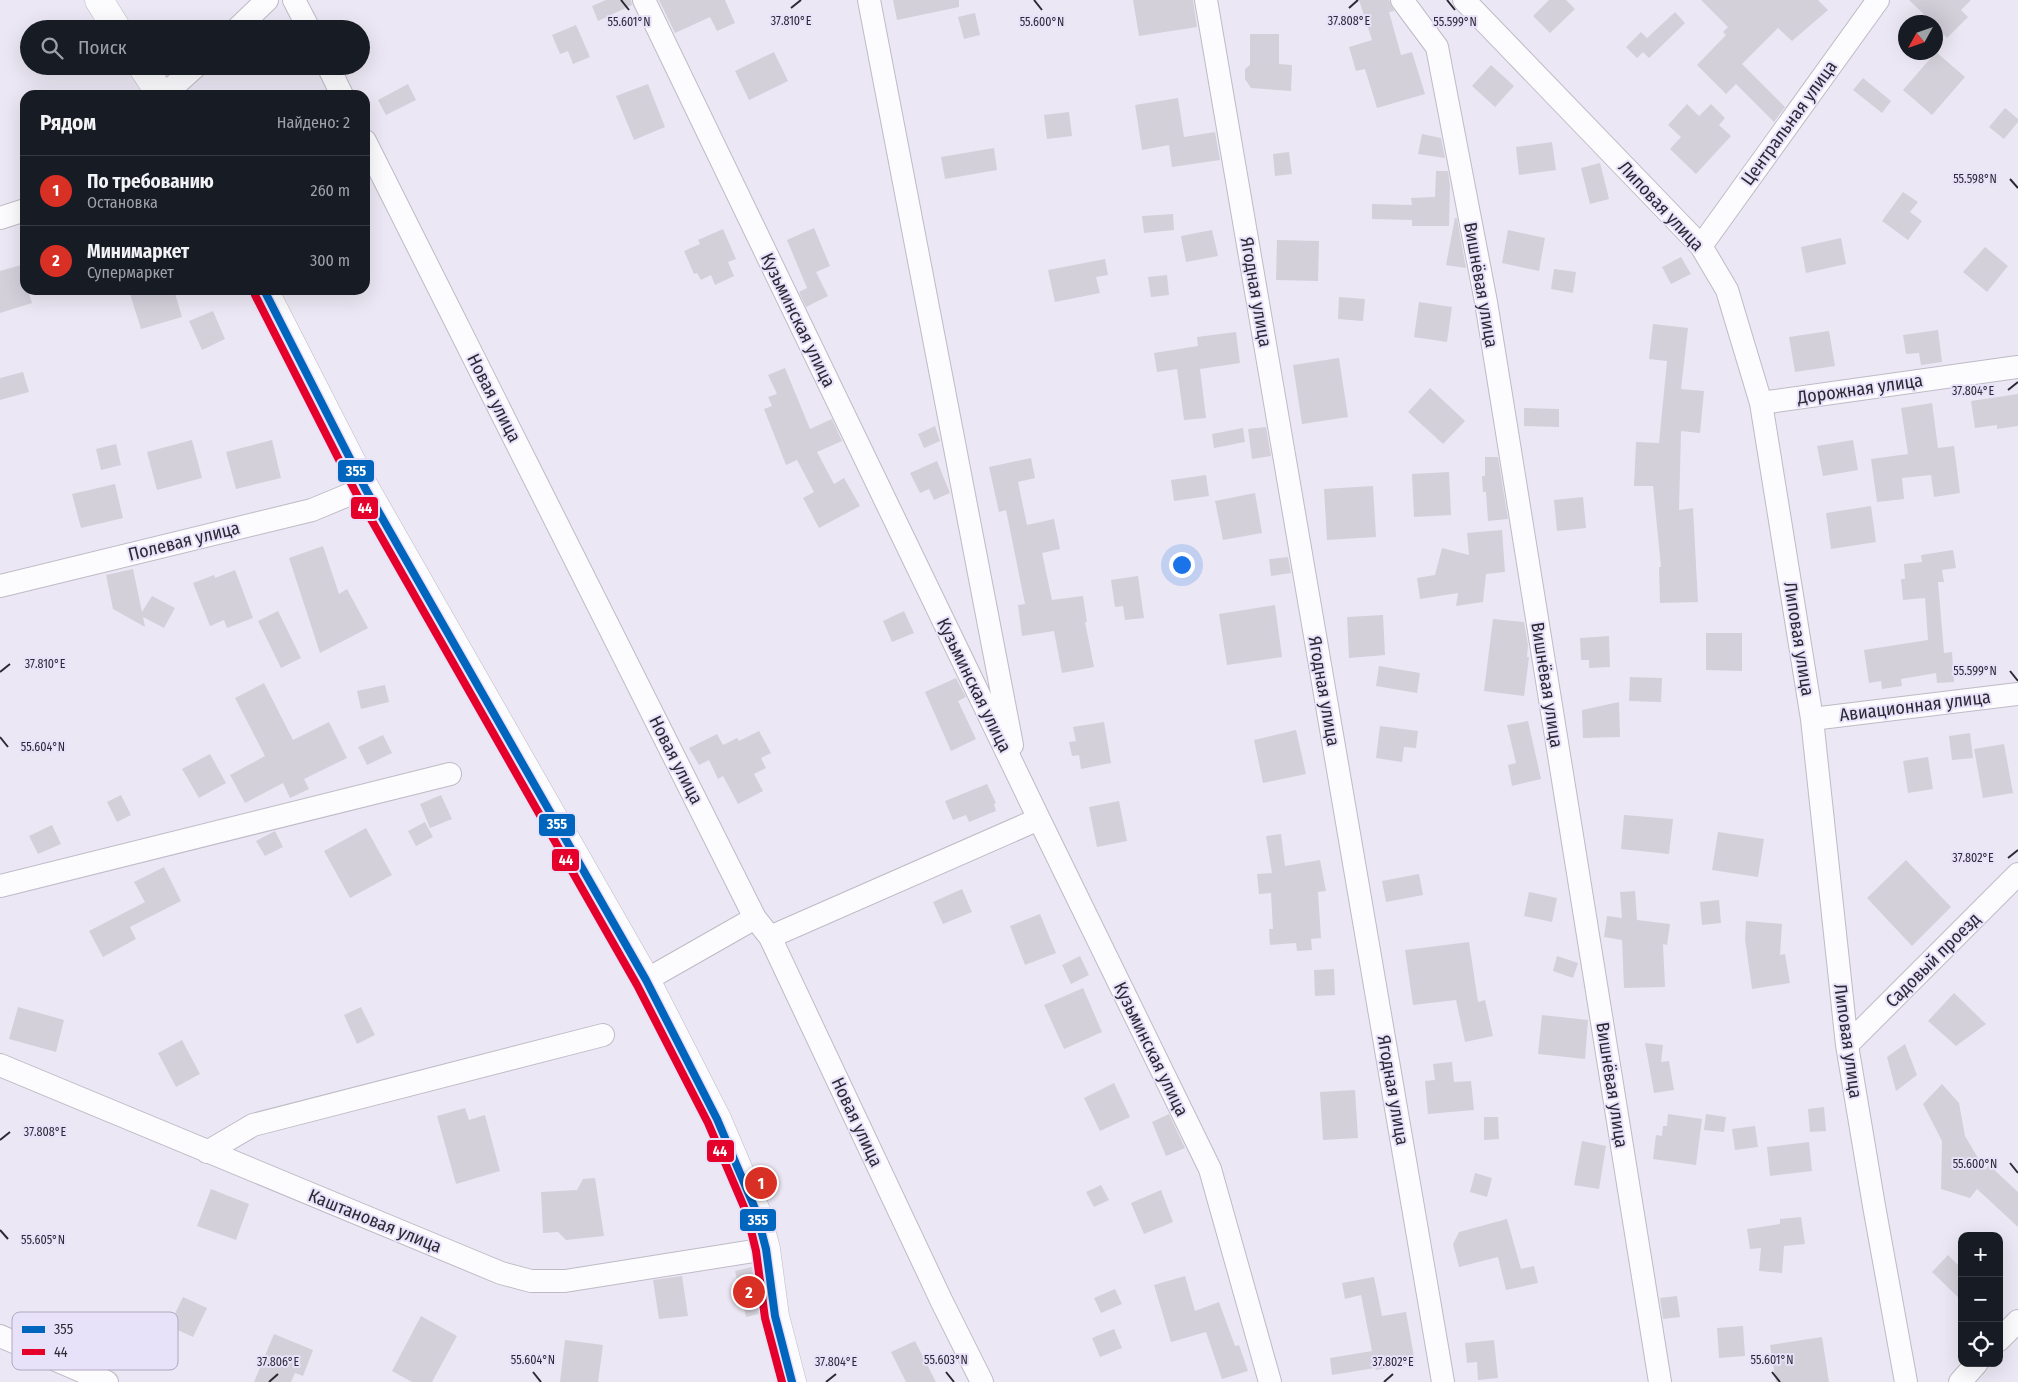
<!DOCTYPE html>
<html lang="ru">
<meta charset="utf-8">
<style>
:root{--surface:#171b24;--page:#242831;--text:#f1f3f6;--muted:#9ea1a6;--line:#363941;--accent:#d93025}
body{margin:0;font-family:"Fira Sans Condensed",sans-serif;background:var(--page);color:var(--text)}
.controls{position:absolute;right:15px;bottom:15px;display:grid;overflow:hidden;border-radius:10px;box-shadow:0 5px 20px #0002}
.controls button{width:45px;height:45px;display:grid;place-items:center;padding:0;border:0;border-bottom:1px solid var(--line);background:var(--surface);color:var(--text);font:25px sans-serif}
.compass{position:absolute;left:1898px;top:15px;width:45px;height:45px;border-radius:50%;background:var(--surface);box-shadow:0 5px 20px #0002;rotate:230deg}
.you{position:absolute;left:1181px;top:564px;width:18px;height:18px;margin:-12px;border:4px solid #fff;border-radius:50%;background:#1a73e8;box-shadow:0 0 0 8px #1a73e833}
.badge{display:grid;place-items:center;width:32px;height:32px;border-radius:50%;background:var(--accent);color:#fff;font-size:16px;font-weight:700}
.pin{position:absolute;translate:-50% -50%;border:2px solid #fff;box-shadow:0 1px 5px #0006}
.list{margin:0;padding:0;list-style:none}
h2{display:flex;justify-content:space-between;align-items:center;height:65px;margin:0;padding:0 20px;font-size:21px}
h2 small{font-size:16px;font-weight:400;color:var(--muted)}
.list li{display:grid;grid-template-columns:32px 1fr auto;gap:15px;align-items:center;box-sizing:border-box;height:70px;padding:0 20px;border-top:1px solid var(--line)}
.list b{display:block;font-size:19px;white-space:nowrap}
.list p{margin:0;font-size:16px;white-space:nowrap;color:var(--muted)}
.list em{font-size:16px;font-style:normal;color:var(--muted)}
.icon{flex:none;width:28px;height:28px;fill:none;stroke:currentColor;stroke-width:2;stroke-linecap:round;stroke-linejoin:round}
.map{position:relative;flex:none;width:2018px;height:1382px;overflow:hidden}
.search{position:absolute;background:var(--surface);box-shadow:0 5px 20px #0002;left:20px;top:20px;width:350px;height:55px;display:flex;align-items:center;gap:12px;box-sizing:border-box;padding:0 18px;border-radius:28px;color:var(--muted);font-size:19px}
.panel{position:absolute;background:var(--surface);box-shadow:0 5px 20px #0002;left:20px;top:90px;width:350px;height:205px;border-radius:15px}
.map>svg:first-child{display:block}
</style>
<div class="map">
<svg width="2018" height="1382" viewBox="0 0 2018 1382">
<rect width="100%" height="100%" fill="#ebe7f4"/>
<!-- building -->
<path fill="#d3d0da" d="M606 0H631L632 5 598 21 592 6Z
M659 0H725L735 23 717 31 710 17 675 33Z
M893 0H959V7L897 20Z
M1133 0H1193L1197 27 1139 36Z
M1359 0H1389L1394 11 1389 12 1401 55 1412 52 1425 94 1377 108 1365 69 1356 71 1349 47 1372 40Z
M1549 0H1566L1575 9 1550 33 1533 16Z
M1701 0H1818L1828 10 1792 41 1778 28 1742 64 1785 107 1774 122 1736 84 1726 94 1697 65 1726 35 1723 32 1728 27Z
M1909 0H1971L1961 10 1968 17 1947 38 1936 26V22H1932Z
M1675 12 1685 23 1649 58 1643 52 1637 58 1626 47 1641 32 1647 38Z
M975 13 980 35 964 39 958 17Z
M576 25 590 57 573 64 568 51 560 54 552 35Z
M1250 34H1279V64L1292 65 1291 91 1251 88 1245 79V69L1250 65Z
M774 52 788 81 749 100 735 71Z
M1936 52 1965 77 1932 115 1903 90Z
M1491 65 1514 86 1495 107 1472 86Z
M1863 78 1891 101 1882 113 1853 90Z
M408 84 416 100 386 115 378 100Z
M648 84 665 127 634 140 616 96Z
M1178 98 1184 137 1215 132 1220 160 1172 167 1169 145 1142 150 1135 105Z
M1687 104 1699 116 1711 104 1725 118 1719 125 1731 136 1696 174 1670 149 1681 137 1668 125Z
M2005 108 2018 119V122L2004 139 1989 127Z
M1069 112 1072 136 1047 139 1044 115Z
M1422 134 1441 138 1445 158 1418 154Z
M1552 142 1556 170 1519 175 1516 147Z
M994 148 997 170 945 179 941 157Z
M1289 152 1292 174 1275 176 1273 154Z
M1600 163 1609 199 1590 204 1581 168Z
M1436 171H1448L1450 186 1449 226H1412V220L1372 219V204L1412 205 1411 198 1435 197Z
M1903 192 1918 202 1910 212 1922 221 1908 240 1882 221Z
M1173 214 1174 230 1144 233 1142 216Z
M1455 218H1457L1466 268 1446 265Z
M814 228 830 266 816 272 828 296 806 307 799 292 807 288 787 240Z
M723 229 736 259 728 262 734 276 715 285 711 275 701 280 697 273 694 274 684 251 700 244 698 240Z
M1212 230 1218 256 1186 262 1181 236Z
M1508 230 1545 238 1539 271 1502 263Z
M1841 238 1846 264 1806 273 1801 247Z
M1277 240 1319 241 1318 281 1276 280Z
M1985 247 2008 266 1987 292 1963 272Z
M1681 257 1691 274 1671 284 1662 267Z
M1105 259 1108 275 1096 277 1100 293 1055 302 1048 270Z
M21 265 25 279V290H28L32 303 0 313V271Z
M1554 269 1576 272 1573 293 1551 289Z
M1167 275 1169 295 1151 297 1148 277Z
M144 290H174L182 317 141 329 130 294Z
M1339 297 1365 299 1363 321 1338 319Z
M1419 302 1452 307 1447 342 1414 337Z
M213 311 225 339 202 350 189 321Z
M1653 324 1688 328 1681 389 1704 391 1700 433 1681 431 1679 510 1693 508 1698 602 1660 603 1659 567H1661L1653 486H1634L1636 442 1659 443 1667 361 1649 359Z
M1938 330 1942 362 1921 365 1919 353 1906 354 1903 335Z
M1829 331 1835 366 1795 372 1789 337Z
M1236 332 1240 363 1200 369 1206 418 1184 420 1177 369 1157 372 1154 353 1198 346 1197 337Z
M1339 358 1348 417 1302 424 1293 365Z
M785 368 810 429 832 419 842 441 817 452 834 484 844 478 860 506 819 528 803 498 814 492 797 460 786 465 764 409 772 406 768 397 777 394 768 375Z
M23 372 29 392 0 400V378Z
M1430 388 1465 421 1443 444 1408 412Z
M2018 394V426L1997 429V425L1975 428 1971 401Z
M1932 403 1938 448 1954 446 1960 493 1934 497 1931 475 1902 478 1904 499 1877 502 1871 459 1908 454 1901 408Z
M1524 408 1559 409V427L1524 426Z
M935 426 940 441 924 448 918 434Z
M1266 427 1271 456 1252 459 1248 429Z
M1243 428 1245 442 1214 448 1212 434Z
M192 440 202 478 157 490 147 452Z
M272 440 281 478 236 489 226 452Z
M1853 440 1858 470 1823 476 1817 446Z
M116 444 121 465 101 470 96 449Z
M1485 457H1498L1508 519 1488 521 1486 492H1483L1482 476H1485Z
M1031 458 1035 478 1018 482 1027 525 1054 519 1060 549 1042 553 1052 600 1083 596 1087 622H1085L1094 667 1062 673 1054 631 1022 636 1018 605 1025 604 1006 510 999 512 989 467Z
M937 461 950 493 934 500 929 489 920 493 910 473Z
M1449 472 1451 515 1414 517 1412 474Z
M1206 475 1209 496 1174 501 1171 480Z
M115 484 123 518 81 528 72 494Z
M1373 486 1376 537 1327 540 1324 489Z
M1255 493 1262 533 1223 540 1215 501Z
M1583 497 1586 528 1557 531 1554 500Z
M1871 506 1876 542 1831 549 1826 513Z
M1502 530 1505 572 1486 574 1483 602 1456 606 1458 593 1420 599 1417 578 1435 575 1442 548 1469 555 1467 533Z
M323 546 339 594 347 589 368 628 320 653 289 558Z
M1953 550 1956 568 1942 570 1944 582H1938L1944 653 1952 652 1954 682 1937 683 1936 673 1901 679 1902 686 1882 689 1881 681 1869 683 1864 650 1928 640 1925 598 1903 600 1901 579H1905L1904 564 1922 562 1921 555Z
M1288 557 1291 573 1271 576 1269 559Z
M133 569 142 612 152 596 175 608 164 628 143 617 145 627 113 609 106 575Z
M235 570 253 618 227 628 224 620 210 626 193 583 214 575 215 578Z
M1138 576 1144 618 1125 620 1123 606 1115 607 1111 580Z
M1275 605 1282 657 1227 665 1219 614Z
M278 611 301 658 281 668 258 621Z
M904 611 914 633 892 642 883 621Z
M1383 615 1385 655 1349 658 1347 617Z
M1493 619 1524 622 1528 645 1527 657H1529L1524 696 1484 691Z
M1706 633H1742V671L1706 670Z
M1609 636 1610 667 1589 668V660H1581L1580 638Z
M1379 666 1420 673 1417 693 1376 686Z
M1630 677 1662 678 1661 702 1629 701Z
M956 678 966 697 958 701 976 739 951 751 925 692Z
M264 683 293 740 329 722 347 758 304 779 309 789 290 798 283 783 245 803 230 775 265 756 235 698Z
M385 685 389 702 361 709 357 691Z
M1619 702 1620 737 1583 738 1582 710Z
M1528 721 1541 779 1512 786 1508 765 1516 763 1507 725Z
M1104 722 1111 763 1081 769 1079 755 1072 756 1069 742 1076 741 1073 727Z
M1380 726 1418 731 1416 748 1404 747 1402 762 1376 758Z
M1296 730 1306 774 1263 783 1254 740Z
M759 731 771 753 761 758 766 768 754 774 763 791 738 804 723 776 718 779 709 760 699 765 689 748 717 734 723 745 737 738 739 741Z
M1970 733 1973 758 1952 760 1949 736Z
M383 735 392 753 367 765 358 747Z
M2004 744 2013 793 1983 798 1974 749Z
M210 754 226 783 199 798 182 769Z
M1928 757 1933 789 1908 793 1903 761Z
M987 784 996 803 994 804 996 811 969 822 966 815 953 820 945 801Z
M121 795 131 815 117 822 107 802Z
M441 795 452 819 430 828 420 804Z
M1119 801 1127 841 1097 847 1089 807Z
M1624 815 1673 819 1669 854 1621 849Z
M425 822 433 837 416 846 408 831Z
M52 825 61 844 38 854 29 836Z
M366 828 392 875 350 898 324 851Z
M275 831 283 847 265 856 256 841Z
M1718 832 1764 839 1758 877 1712 870Z
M1281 834 1285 866 1320 860 1326 891 1318 892 1321 938 1311 939 1312 950 1297 951 1296 943 1270 945 1269 929H1273L1271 893 1259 894 1257 874 1272 873 1266 836Z
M1906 860 1951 907 1912 946 1867 898Z
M164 867 181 901 130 927 136 939 103 957 89 931 145 902 134 882Z
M1419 874 1423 895 1386 902 1382 881Z
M962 889 972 912 943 924 933 902Z
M1635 891 1637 920 1670 924 1667 945 1663 944 1665 987 1624 988 1622 940 1604 937 1607 916 1622 918 1620 892Z
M1529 892 1557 898 1552 922 1524 916Z
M1719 900 1721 923 1702 925 1700 902Z
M1040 914 1056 953 1025 965 1010 926Z
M1746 921 1782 924 1780 955 1785 954 1790 983 1752 989 1745 939Z
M1469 942 1478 1002 1485 1000 1493 1036 1465 1042 1456 1000 1413 1005 1405 950Z
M1080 956 1089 975 1071 984 1062 965Z
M1557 956 1578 963 1573 978 1553 971Z
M1334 969 1335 995 1315 996 1314 970Z
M1083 988 1102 1032 1064 1049 1044 1005Z
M1954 993 1986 1024 1956 1046 1928 1021Z
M18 1007 64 1020 56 1052 9 1039Z
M361 1007 375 1035 357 1044 344 1015Z
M1542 1015 1588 1020 1585 1059 1538 1054Z
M182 1040 200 1074 176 1087 158 1053Z
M1645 1043 1663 1045 1661 1062 1669 1061 1674 1090 1654 1093Z
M1905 1044 1917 1075 1896 1091 1887 1057Z
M1452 1062 1454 1082 1471 1081 1474 1110 1428 1114 1425 1081 1435 1080 1433 1064Z
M1114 1083 1130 1117 1100 1131 1084 1098Z
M1942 1084 1959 1103 1965 1136 1985 1170 1989 1165 2018 1192V1227L1977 1189 1970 1198 1941 1189 1942 1141 1923 1104Z
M1355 1090 1358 1138 1323 1140 1320 1092Z
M1824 1107 1826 1131 1810 1132 1808 1109Z
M465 1108 469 1120 485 1115 500 1171 456 1184 437 1116Z
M1169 1114 1185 1148 1166 1156 1152 1122Z
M1668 1114 1702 1119 1696 1165 1653 1159 1656 1135 1662 1136 1663 1126H1667Z
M1706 1114 1726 1117 1724 1132 1704 1130Z
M1484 1117H1498L1499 1139 1484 1140Z
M1755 1126 1758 1147 1735 1150 1732 1129Z
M1582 1141 1606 1146 1599 1189 1574 1185Z
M1809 1142 1812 1171 1770 1176 1767 1147Z
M1475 1173 1492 1178 1487 1197 1470 1192Z
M595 1178 604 1236 566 1240 558 1232 543 1233 541 1192 577 1190 583 1179Z
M1101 1185 1109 1200 1094 1207 1086 1192Z
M211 1189 249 1204 236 1240 197 1226Z
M1161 1190 1173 1222 1144 1234 1131 1203Z
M1801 1217 1805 1244 1784 1246 1782 1273 1759 1271 1761 1248 1750 1249 1747 1229 1780 1224V1219Z
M1507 1219 1521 1269 1534 1266 1538 1283 1506 1290 1498 1257 1459 1267 1453 1244 1459 1232Z
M1948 1255 1962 1269V1301L1932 1272Z
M752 1267 759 1314 746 1317 735 1271Z
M682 1276 688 1316 659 1319 653 1280Z
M1185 1276 1195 1311 1219 1302 1235 1346 1239 1345 1248 1371 1222 1379 1206 1332 1171 1342 1154 1285Z
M1374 1277 1382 1316 1406 1312 1415 1362 1376 1370 1375 1368 1332 1375 1330 1358 1372 1351 1361 1295 1345 1299 1342 1283Z
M1115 1289 1122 1304 1101 1313 1094 1298Z
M1677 1296 1680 1317 1663 1319 1660 1298Z
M183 1297 207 1308 193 1337 169 1326Z
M421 1316 457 1336 432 1382H412L392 1371Z
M1743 1326 1745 1356 1719 1358 1717 1328Z
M1114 1329 1122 1348 1100 1357 1092 1338Z
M274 1334 313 1350 303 1376 295 1373 291 1382H254Z
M1822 1337 1829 1382H1776L1770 1345Z
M565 1340 603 1345 598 1382H560Z
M1494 1340 1498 1378 1478 1380 1477 1362 1467 1363 1465 1343Z
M915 1341 936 1382H906L891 1352Z"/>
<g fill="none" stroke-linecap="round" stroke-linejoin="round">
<!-- minor casing -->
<g stroke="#bebbc6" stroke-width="24">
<path id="minor" d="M294 0 309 29
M644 0 1039 819 1210 1169 1270 1382
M869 0 1012 745
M1206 0 1443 1382
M1402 0 1437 47 1486 302 1660 1382
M1464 0 1701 246 1727 290 1761 403 1812 719 1847 1045 1874 1206 1906 1382
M237 29 267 0
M328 66 342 95
M164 95 196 66
M365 141 755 918 770 937 942 1302 982 1382
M0 218 25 210
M1701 246 1878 0
M1761 403 2018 367
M0 586 312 510 365 488
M1812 719 2018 694
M0 886 450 774
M770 937 1039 819
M646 980 755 918
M1847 1045 2018 874
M0 1065 501 1273 531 1281H565L766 1249
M207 1152 253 1125 603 1035
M0 1336 107 1382
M1999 1340 2018 1321
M1960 1382 1977 1363"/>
</g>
<!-- tertiary casing -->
<g stroke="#bebbc6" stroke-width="29">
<path id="tertiary" d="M99 0 117 29
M142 66 161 95
M264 290 365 488 646 980 717 1119 756 1211 766 1249 775 1316 792 1382"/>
</g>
<!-- minor -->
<use href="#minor" stroke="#fcfbfd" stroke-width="22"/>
<!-- tertiary -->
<use href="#tertiary" stroke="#fcfbfd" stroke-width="28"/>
<!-- bus-1 casing -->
<g stroke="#e8e1fa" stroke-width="11">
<path id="bus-1" d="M264 290 365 488 646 980 717 1119 756 1211 766 1249 775 1316 792 1382"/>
</g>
<!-- bus-2 casing -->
<g stroke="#e8e1fa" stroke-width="11">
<path id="bus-2" d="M255 295 356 493 637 985 708 1123 747 1214 756 1251 765 1318 782 1382"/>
</g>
<!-- bus-1 -->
<use href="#bus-1" stroke="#0065bd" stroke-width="8"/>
<!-- bus-2 -->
<use href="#bus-2" stroke="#e4002b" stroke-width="8"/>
</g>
<!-- ticks -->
<path fill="none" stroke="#2c2933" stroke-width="2" d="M621 0 629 10M1034 0 1042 10M1447 0 1455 10M791 8 801 0M1349 8 1358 0M2010 179 2018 188M2008 390 2018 382M2010 671 2018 681M0 672 10 664M0 737 8 747M2008 858 2018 850M0 1140 10 1132M2010 1163 2018 1173M0 1230 8 1239M533 1372 541 1382M946 1372 954 1382M1772 1372 1780 1382M269 1382 278 1374M826 1382 836 1374M1384 1382 1393 1374"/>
<g text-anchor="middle" stroke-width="4" stroke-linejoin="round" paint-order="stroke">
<!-- street labels -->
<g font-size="18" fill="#2c2933" stroke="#e8e1fa">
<text transform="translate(1789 123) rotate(-54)" y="6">Центральная улица</text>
<text transform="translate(1661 206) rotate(47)" y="6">Липовая улица</text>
<text transform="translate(1481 285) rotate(80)" y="6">Вишнёвая улица</text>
<text transform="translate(1256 292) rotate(80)" y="6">Ягодная улица</text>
<text transform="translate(798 320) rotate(64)" y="6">Кузьминская улица</text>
<text transform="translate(1860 389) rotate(-8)" y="6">Дорожная улица</text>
<text transform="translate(494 398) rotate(63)" y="6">Новая улица</text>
<text transform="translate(184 541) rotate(-14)" y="6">Полевая улица</text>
<text transform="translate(1799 639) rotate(81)" y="6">Липовая улица</text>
<text transform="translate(974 685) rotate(64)" y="6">Кузьминская улица</text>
<text transform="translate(1547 685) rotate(81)" y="6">Вишнёвая улица</text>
<text transform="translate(1324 691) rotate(80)" y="6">Ягодная улица</text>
<text transform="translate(1915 706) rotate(-7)" y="6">Авиационная улица</text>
<text transform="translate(676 760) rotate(63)" y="6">Новая улица</text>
<text transform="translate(1933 960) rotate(-45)" y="6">Садовый проезд</text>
<text transform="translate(1848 1041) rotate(82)" y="6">Липовая улица</text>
<text transform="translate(1151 1049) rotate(64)" y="6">Кузьминская улица</text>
<text transform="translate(1612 1085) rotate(81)" y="6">Вишнёвая улица</text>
<text transform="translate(1393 1090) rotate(80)" y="6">Ягодная улица</text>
<text transform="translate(857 1122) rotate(65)" y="6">Новая улица</text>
<text transform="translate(375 1221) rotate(22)" y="6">Каштановая улица</text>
</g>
</g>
<!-- legend -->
<rect x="12" y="1312" width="166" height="58" rx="8" fill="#e8e1fa" stroke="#b0aabe" stroke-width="1"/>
<rect x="22" y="1326" width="23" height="7" fill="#0065bd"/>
<rect x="22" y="1349" width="23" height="6" fill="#e4002b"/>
<g font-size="14" fill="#2c2933">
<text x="54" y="1334">355</text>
<text x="54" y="1357">44</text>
</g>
<g font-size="12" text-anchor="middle" fill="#2c2933" stroke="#e8e1fa" stroke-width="4" stroke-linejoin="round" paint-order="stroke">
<text x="791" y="25">37.810°E</text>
<text x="1349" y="25">37.808°E</text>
<text x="629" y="26">55.601°N</text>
<text x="1455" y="26">55.599°N</text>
<text x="1042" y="26">55.600°N</text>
<text x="1975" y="183">55.598°N</text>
<text x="1973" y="395">37.804°E</text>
<text x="45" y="668">37.810°E</text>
<text x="1975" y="675">55.599°N</text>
<text x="43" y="751">55.604°N</text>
<text x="1973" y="862">37.802°E</text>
<text x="45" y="1136">37.808°E</text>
<text x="1975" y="1168">55.600°N</text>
<text x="43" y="1244">55.605°N</text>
<text x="533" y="1364">55.604°N</text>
<text x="946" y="1364">55.603°N</text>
<text x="1772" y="1364">55.601°N</text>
<text x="278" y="1366">37.806°E</text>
<text x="836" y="1366">37.804°E</text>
<text x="1393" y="1366">37.802°E</text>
</g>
<g stroke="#e8e1fa" stroke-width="2">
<rect x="337" y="459" width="38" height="24" rx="5" fill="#0065bd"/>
<rect x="350" y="496" width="29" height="24" rx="5" fill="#e4002b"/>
<rect x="538" y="813" width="38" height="24" rx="5" fill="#0065bd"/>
<rect x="551" y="848" width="29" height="24" rx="5" fill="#e4002b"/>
<rect x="706" y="1139" width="29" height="24" rx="5" fill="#e4002b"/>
<rect x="739" y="1208" width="38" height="24" rx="5" fill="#0065bd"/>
</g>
<g font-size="14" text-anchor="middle" font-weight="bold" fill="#fff">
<text x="356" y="476">355</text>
<text x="365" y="513">44</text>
<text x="557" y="829">355</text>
<text x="566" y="865">44</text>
<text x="720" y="1156">44</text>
<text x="758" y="1225">355</text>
</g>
</svg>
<div class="controls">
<button>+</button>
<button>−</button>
<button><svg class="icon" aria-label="locate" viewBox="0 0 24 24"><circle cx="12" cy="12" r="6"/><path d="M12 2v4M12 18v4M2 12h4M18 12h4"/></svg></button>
</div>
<svg class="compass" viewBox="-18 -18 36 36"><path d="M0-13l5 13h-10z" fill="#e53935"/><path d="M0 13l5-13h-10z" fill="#9ea1a6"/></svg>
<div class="you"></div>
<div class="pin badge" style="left:761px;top:1183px">1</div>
<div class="pin badge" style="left:749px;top:1292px">2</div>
<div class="search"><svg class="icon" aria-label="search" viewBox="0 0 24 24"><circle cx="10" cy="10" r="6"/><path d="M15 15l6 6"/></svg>Поиск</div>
<section class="panel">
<h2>Рядом<small>Найдено: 2</small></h2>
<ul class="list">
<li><span class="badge">1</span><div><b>По требованию</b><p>Остановка</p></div><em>260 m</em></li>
<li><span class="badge">2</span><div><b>Минимаркет</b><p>Супермаркет</p></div><em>300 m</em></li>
</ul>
</section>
</div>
